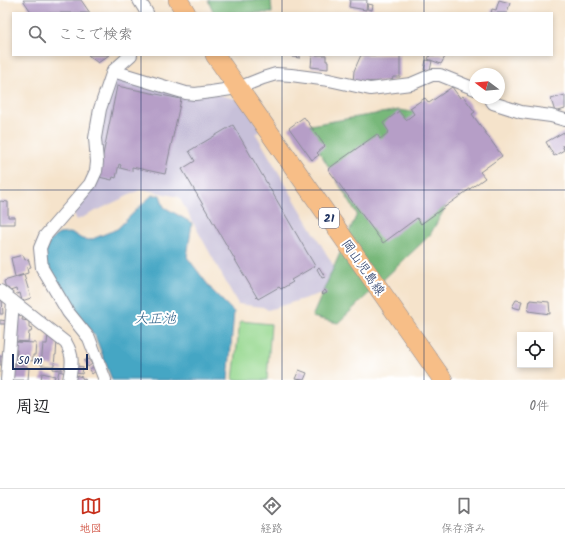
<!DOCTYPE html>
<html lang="ja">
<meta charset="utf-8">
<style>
:root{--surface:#fff;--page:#f2f2f2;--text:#202124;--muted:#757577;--line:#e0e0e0;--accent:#c8321e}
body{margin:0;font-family:Kalam,"Klee One",sans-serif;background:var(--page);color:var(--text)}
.controls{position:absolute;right:12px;bottom:12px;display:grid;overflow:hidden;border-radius:0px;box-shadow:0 2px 6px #0003}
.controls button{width:36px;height:36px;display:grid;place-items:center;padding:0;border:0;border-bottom:1px solid var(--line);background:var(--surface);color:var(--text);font:20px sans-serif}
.compass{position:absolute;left:469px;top:68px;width:36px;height:36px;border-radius:50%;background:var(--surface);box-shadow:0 2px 6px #0003;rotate:286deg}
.scale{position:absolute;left:12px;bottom:10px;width:76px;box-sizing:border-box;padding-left:4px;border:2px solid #1b2f5e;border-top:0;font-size:11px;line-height:14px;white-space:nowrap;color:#1b2f5e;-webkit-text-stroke:3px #fff;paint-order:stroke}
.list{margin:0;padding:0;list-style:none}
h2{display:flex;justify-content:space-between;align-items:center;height:52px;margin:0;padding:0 16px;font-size:17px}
h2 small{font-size:13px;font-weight:400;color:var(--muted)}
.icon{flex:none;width:22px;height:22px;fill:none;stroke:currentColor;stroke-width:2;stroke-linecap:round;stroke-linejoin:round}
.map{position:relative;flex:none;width:565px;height:380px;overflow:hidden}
.search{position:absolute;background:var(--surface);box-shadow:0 2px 6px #0003;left:12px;right:12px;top:12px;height:44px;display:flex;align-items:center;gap:10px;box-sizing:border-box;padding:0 14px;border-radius:0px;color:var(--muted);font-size:15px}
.sheet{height:108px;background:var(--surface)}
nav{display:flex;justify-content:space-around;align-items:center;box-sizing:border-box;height:56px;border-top:1px solid var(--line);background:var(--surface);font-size:11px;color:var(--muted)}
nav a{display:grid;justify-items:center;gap:2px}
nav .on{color:var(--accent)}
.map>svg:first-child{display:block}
</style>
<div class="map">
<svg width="565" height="380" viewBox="0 0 565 380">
<rect width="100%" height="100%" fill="#fff"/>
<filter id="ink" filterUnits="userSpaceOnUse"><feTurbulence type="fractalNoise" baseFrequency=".025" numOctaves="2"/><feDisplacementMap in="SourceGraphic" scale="8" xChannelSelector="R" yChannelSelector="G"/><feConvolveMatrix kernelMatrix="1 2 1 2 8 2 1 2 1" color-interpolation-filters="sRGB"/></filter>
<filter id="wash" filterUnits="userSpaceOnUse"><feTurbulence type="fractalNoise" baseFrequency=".012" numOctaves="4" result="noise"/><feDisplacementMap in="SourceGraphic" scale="16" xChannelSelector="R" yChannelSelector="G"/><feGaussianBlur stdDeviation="0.9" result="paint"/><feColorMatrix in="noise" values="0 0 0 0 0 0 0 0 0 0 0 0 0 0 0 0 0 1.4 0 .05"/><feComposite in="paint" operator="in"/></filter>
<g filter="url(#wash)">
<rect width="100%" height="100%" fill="#f5e3cb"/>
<!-- industrial -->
<path fill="#c7c0d9" d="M118 76 220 95 240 100 261 130 256 134 343 282 322 293 268 310 263 307 238 304 179 197 142 189 77 220 72 210 85 194 112 83Z"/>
<!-- green -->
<path fill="#96d88f" stroke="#588476" d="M240 321 271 324 267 380H233Z"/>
<!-- forest -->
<path fill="#78b87a" stroke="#4a746c" d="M208 0H271L272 13H214Z
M399 110 452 118 472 159 430 235 338 323 312 317 357 214 304 126Z"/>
<!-- water -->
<path fill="#44a6c4" stroke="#306a91" d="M152 195H160L164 207 192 223 187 257 212 290 234 312 228 380H112L95 336 70 309 44 265 46 246 54 237 59 234 68 233 74 234 82 239 90 240 117 229Z"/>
<g id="blocks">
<!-- building -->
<path fill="#b69ec7" d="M23 0H81L90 13H32Z
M350 0H367L366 10 349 7Z
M499 0 510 3 507 13H491L492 9 496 10Z
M368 4 373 5 372 10 367 9Z
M88 55H109L98 63Z
M292 55H300V58L292 57Z
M312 55H326V61H328V69L311 67Z
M361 55H400V77H393L392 81 353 82 354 71Z
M430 55H446L441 64 428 59Z
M426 60 432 61 430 71 424 70Z
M117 86 181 99 165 174 132 167V171L120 168 121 165 119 164 116 178 113 177 112 180 99 177V175Z
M452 87 460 98 463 96 475 112 472 114 502 156 480 172 485 178 421 224 417 218 383 243 328 169 377 134 380 139 389 132 383 123 399 111 406 120 414 114 410 108 425 98 429 103Z
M565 95V109L555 112 551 99Z
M304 117 325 146 317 153 319 155 312 160 289 128Z
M233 125 315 266 291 280 293 282 281 289 279 287 258 299 182 169 195 161 189 151Z
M564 132 565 149 562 145 564 150 554 156 546 142Z
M0 201 8 202V217H15V224H0Z
M23 255 25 260 28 259 31 267 27 268 28 273 15 277 11 258Z
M319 267 325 277 322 278 317 269Z
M24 275 31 298 22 301 20 293 17 294 16 289 10 291 8 288 6 289 4 281Z
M325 290 327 293 323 295 321 293Z
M0 299H2L3 314H0Z
M516 300 522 301 520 309 512 307Z
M530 300 549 302 550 314 528 311Z
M17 315H23L22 320 29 321V328L32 329 31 332H29L28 342 14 341Z
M0 320 7 321 6 324H0Z
M48 334 57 340 56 355H55L54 365 52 366 41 365 43 344H47Z
M15 342 36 343 35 355H33V361L16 359 17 350 14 349Z
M0 356H4L3 365H0Z
M88 359 92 364 88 367 84 361Z
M14 360H21V364L13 363Z
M14 365 27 366V368H29L28 380H13Z
M53 366 62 368V370L53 369Z
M77 366 83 367 82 374 76 373Z
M94 366 97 370 92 374 89 370Z
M299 370 307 373 304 380 295 379Z
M59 371 66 373 65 380H57Z
M42 373 55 376 54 380H41Z
M75 375 82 377V378L86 380H75Z"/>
</g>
</g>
<g filter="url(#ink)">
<use href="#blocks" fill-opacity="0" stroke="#888994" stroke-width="1"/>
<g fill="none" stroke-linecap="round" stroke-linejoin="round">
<!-- minor casing -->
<g stroke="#888994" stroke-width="14">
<path id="minor" d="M139 0 147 13
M113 71 186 93 195 94 211 92 238 88 263 78 276 74 291 75 329 80 370 89 411 84 432 75H440L475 89
M490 98 493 103 521 112 551 116 565 120
M0 291 66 343C74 357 72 364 69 380
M7 380 13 301
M105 380 89 338 68 312 42 268 40 248 45 236 90 184 96 171 97 162 95 138 100 109 113 71 131 55"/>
</g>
<!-- primary casing -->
<g stroke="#888994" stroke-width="20">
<path id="primary" d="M178 0 186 13
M215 55 443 380"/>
</g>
<!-- minor -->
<use href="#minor" stroke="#fff" stroke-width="12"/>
<!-- primary -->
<use href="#primary" stroke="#f7be87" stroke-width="19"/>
</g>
</g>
<!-- grid -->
<path fill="none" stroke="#1b2f5e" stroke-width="1" stroke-opacity="0.55" d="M141 0V13M282 0V13M424 0V13M141 55V380M282 55V380M424 55V380M0 190H565"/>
<g text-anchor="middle" stroke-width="4" stroke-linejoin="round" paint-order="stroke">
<!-- shield labels -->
<rect fill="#fff" stroke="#5f6d8e" stroke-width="1" x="319" y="208" width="20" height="20" rx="3"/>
<g font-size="12" font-weight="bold" fill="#1b2f5e">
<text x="329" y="222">21</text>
</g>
<!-- street labels -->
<g font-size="13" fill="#1b2f5e" stroke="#fff">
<text transform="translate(364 267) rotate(55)" y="5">岡山児島線</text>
</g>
<!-- water labels -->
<g font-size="14" font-style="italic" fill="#2b5f87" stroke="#fff">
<text x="155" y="323">大正池</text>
</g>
</g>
</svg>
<div class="controls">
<button><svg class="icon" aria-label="locate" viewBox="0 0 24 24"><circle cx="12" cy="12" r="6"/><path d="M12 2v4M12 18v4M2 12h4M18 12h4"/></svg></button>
</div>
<svg class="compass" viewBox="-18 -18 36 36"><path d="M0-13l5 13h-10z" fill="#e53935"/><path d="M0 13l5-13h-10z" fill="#757577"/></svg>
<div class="scale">50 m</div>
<div class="search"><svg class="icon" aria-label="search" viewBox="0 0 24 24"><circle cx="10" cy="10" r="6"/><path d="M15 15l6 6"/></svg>ここで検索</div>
</div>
<section class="sheet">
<h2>周辺<small>0件</small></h2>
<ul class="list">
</ul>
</section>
<nav>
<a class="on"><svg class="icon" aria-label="map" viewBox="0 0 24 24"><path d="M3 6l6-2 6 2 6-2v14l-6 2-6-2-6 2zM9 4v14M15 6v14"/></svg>地図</a>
<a><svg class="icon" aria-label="directions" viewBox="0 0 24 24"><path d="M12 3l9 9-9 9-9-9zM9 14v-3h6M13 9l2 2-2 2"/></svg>経路</a>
<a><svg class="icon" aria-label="saved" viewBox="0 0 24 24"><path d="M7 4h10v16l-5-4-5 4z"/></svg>保存済み</a>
</nav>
